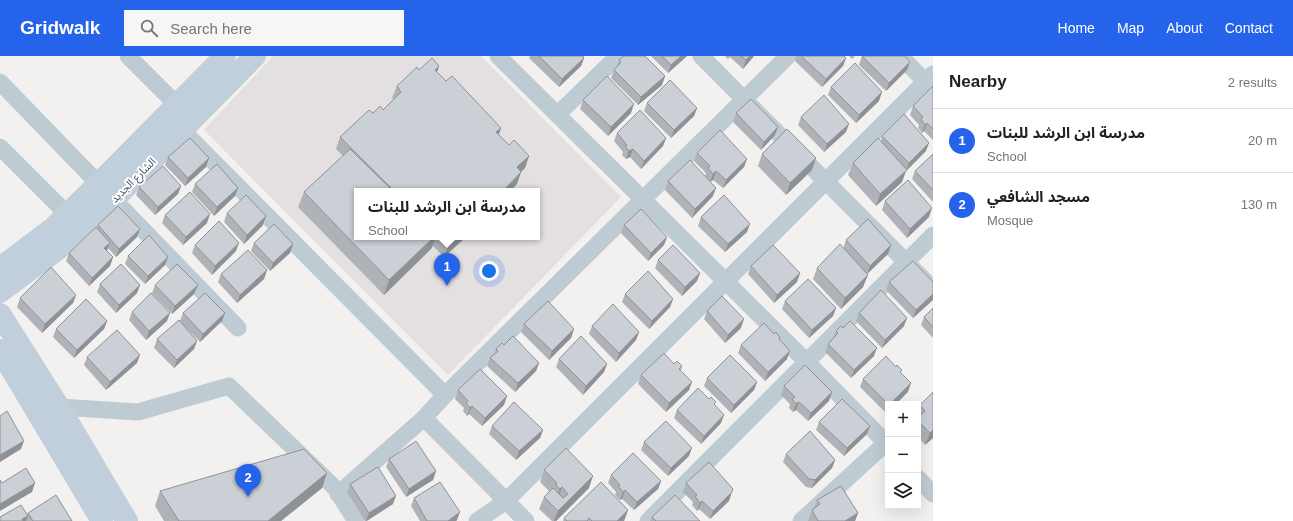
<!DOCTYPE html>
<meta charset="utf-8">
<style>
:root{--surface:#fff;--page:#f6f6f6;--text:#202124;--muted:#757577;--line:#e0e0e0;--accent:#2563eb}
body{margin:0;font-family:Arial,"Noto Sans Arabic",sans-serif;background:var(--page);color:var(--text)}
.controls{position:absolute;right:12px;bottom:12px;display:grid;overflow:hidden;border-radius:0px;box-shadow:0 4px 16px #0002}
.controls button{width:36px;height:36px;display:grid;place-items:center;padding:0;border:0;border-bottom:1px solid var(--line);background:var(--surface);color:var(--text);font:20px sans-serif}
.you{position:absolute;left:489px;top:215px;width:14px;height:14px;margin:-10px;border:3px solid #fff;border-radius:50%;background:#1a73e8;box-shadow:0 0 0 6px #1a73e833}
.badge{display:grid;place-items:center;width:26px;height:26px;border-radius:50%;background:var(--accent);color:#fff;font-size:13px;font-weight:700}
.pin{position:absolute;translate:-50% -33px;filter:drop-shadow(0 1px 2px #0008)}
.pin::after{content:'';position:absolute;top:21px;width:14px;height:12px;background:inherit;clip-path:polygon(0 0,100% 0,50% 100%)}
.popup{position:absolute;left:354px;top:132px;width:186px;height:52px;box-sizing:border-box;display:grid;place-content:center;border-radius:0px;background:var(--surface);filter:drop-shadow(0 1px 3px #0005);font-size:13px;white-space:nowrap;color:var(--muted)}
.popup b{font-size:15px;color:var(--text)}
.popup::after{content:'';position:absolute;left:50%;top:100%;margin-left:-8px;border:8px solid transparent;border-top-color:var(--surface)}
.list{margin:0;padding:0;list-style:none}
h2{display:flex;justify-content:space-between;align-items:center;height:52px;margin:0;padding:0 16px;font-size:17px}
h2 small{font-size:13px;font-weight:400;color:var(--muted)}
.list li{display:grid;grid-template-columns:26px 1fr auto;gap:12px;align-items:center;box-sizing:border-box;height:64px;padding:0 16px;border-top:1px solid var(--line)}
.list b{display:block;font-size:15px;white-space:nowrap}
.list p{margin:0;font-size:13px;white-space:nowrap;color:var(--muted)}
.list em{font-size:13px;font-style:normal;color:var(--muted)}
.icon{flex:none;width:22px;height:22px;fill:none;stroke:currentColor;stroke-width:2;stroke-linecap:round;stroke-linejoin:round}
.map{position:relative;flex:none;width:933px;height:465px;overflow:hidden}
header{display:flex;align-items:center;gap:24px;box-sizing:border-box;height:56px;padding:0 20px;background:var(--accent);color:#fff}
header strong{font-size:19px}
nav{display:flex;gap:22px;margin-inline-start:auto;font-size:14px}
.search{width:280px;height:36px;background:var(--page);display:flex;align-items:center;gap:10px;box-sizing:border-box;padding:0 14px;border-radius:0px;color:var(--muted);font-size:15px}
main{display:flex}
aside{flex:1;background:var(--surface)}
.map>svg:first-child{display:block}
</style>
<header>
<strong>Gridwalk</strong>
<div class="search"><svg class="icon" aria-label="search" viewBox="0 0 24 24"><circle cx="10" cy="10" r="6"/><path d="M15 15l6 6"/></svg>Search here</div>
<nav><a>Home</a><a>Map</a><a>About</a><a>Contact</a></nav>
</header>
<main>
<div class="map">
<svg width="933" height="465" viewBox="0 0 933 465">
<rect width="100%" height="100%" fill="#f3f0f0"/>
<!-- education -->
<path fill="#e4e0e2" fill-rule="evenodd" d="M273 0H481L621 141 448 319 204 74ZM357 135H537V181H357Z"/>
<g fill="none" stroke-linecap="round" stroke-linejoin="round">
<!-- street -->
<path stroke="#bfcbd3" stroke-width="17" d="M128 0 177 49
M498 0 807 306 888 389
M701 0 933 233
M900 0 933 33
M0 26 238 272
M558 58 618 0
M182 74 445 339
M0 91 67 158
M59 351 138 356 229 330 335 432 356 465
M424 362 526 465
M918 422 933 438
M338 438 424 362 445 339 788 0
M477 465 506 445 933 18
M648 465 933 179
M801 465 888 385"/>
<!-- secondary -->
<path stroke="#c0cfdb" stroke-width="22" d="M0 212 53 172 99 127 225 0
M0 236 66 187 114 143 255 0
M0 258 59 351 127 465
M0 294 102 465"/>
</g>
<!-- wall -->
<path fill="#afb3b8" d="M530 0H583L584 2 581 10 559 31 529 2Z
M651 0H687L668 17Z
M725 0H754L743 13 730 1 728 3Z
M796 0H844L846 2 843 10 822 31 795 5Z
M849 0H855L852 3Z
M862 0H906L907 14 886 35 859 9Z
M619 4 665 20 662 29 638 49 611 22 614 14 617 10Z
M439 10 437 16 446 25 501 72 499 79 509 89 529 100 525 112 521 116 517 128 510 135H357V181H466L444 201 433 190 431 193 384 239 298 151 304 136 343 100 336 93 340 81 373 57 383 54 394 44 392 42 397 30 419 14Z
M933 30V84L924 75 922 77 918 72 919 69 910 59 913 50Z
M831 31 879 45 856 67 828 39Z
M583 44 631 57 608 80 580 53Z
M647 47 697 52 694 60 671 82 644 55Z
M736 57 775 79 761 94 733 66Z
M801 61 846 76 824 96 798 69Z
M617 77 666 82 663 90 641 113 630 101 626 103 622 99 623 96 614 85Z
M882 80 926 95 906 115 902 126 876 150 848 119 853 107 881 85Z
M697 97 747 103 744 111 723 132 713 124 710 126 705 120 706 117 694 105Z
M762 98 812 114 786 139 758 110Z
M933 98V146L912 123 915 115Z
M168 101 209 102 206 111 185 130 165 109Z
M668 125 713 140 692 162 665 134Z
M195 128 238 132 235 140 214 160 192 136Z
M181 130 178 138 155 159 136 139 139 131Z
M885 145 929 161 907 182 882 154Z
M227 157 263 169 244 188 224 166Z
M165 159 207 167 183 189 162 167Z
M701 161 747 176 725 196 698 170Z
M98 169 137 181 116 201 108 192 107 195 113 201 110 210 89 230 66 205 69 197 97 173Z
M624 169 667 181 664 189 648 205 621 177Z
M846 184 891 189 888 198 867 218 863 231 841 253 813 223 817 212 843 193Z
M254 187 293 188 290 197 270 215 251 195Z
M195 189 236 195 212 219 192 197Z
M128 200 165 209 145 228 125 208Z
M658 204 700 217 697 225 682 240 655 212Z
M751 210 800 217 797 226 774 247 748 218Z
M267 214 264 223 237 247 218 226 221 218Z
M889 226H933V244L913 262 886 234Z
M100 228 140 229 137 237 116 257 97 236Z
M155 229H198L194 238 172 258 152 237Z
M625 238 673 243 670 251 649 273 622 246Z
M76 239 73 247 42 277 17 251 20 242Z
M785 245 836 252 833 260 809 282 782 253Z
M933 252V282L921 269 924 261Z
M707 255 741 272 725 287 704 263Z
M132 256 167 265 146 284 129 264Z
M183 257H225L222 265 200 286 181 267 197 285 194 293 174 312 154 292 157 283 180 265Z
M859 257 904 270 882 292 856 265Z
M107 265 104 273 74 302 53 281 56 273Z
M524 268 574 273 571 282 549 304 521 276Z
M592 270 639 276 636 284 616 306 589 278Z
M836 275 874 300 851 322 825 296 828 288 833 282Z
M774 278 780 282 779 284 787 303 765 325 738 297 741 289Z
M504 289 539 307 536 315 515 336 487 310 490 302 494 298 496 293Z
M87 301 137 307 106 334 84 309Z
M559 303 607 308 604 316 583 339 556 311Z
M674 308 682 310 681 315 692 326 689 334 666 356 638 328 641 319Z
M901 317 908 336 888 348V355L886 357 860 331 863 323Z
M707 322 757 326 754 334 731 357 704 330Z
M784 330 829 345 808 365 796 354 793 356 789 352 790 348 781 339Z
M458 334 504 349 482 370 469 358 467 360 463 355 464 352 455 343Z
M933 336V383V382L925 389 918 381V354L920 349Z
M715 349 721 367 701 388 674 362 677 354Z
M819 366 867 378 844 400 816 374Z
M492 370 543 374 540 382 516 404 489 378Z
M644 386 689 400 668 420 641 394Z
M786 398 835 404 832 412 812 432 806 431 783 406Z
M389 403 436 415 433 424 406 441 386 411Z
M544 414 589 432 556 465H552L539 453 544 441 549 435 540 426Z
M327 417 322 432 281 465H164L155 450 160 435Z
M611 419 661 425 658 433 634 454 622 443 620 444 615 439 616 436 608 427Z
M686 427 729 445 710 463 699 453 697 455 692 449 693 446 683 436Z
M350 428 393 448 367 465H365L347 436Z
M414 442 457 464 456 465H420L411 450Z
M817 444 858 457 855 465H808L812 454 814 452Z
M628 454 624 465H563L564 462Z
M28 457 72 465H0L27 459Z
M652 461 700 465H650Z"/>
<!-- shaded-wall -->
<path fill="#8e9296" d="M681 0H687L668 17 671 9Z
M750 0H754L743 13 746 4Z
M584 2 581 10 559 31 562 23Z
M846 2 843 10 822 31 826 23Z
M910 6 907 14 886 35 889 27Z
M439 10 435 22V14Z
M665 20 662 29 638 49 641 41Z
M882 36 879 45 856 67 859 59Z
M634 48 631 57 608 80 611 71Z
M697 52 694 60 671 82 674 74Z
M927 67 924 75 922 77 925 69Z
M849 68 846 76 824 96 827 88Z
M778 71 775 79 761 94 764 86Z
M501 72 497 83 496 76Z
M666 82 663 90 641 113 644 105Z
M929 87 926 95 906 115 902 126 876 150 880 138 906 115 909 107Z
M633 93 630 101 626 103 629 95Z
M529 100 525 112 513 123 517 111Z
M209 102 206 111 185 130 188 122Z
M816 102 812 114 786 139 790 127Z
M747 103 744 111 723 132 726 124Z
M716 115 713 124 710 126 713 118Z
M521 116 517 128 510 135H503Z
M181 130 178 138 155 159 158 151Z
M238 132 235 140 214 160 217 151Z
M716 132 713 140 692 162 695 153Z
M932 152 929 161 907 182 910 173Z
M210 158 207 167 183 189 186 181Z
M266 160 263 169 244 188 247 179Z
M750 168 747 176 725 196 728 188Z
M140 173 137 181 116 201 119 193Z
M434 181H436L431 193 384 239 389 224Z
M457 181H466L444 201 448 189Z
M667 181 664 189 648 205 651 197Z
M110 187 107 195 104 192Z
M239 187 236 195 212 219 215 210Z
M293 188 290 197 270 215 273 207Z
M891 189 888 198 867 218 870 210Z
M113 201 110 210 89 230 92 222Z
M168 201 165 209 145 228 148 220Z
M267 214 264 223 237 247 240 239Z
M700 217 697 225 682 240 685 231Z
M800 217 797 226 774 247 777 239Z
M868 219 863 231 841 253 845 242Z
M140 229 137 237 116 257 119 249Z
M198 229 194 238 172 258 175 250Z
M933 238V244L913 262 916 254Z
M76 239 73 247 42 277 45 268Z
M673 243 670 251 649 273 652 265Z
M836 252 833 260 809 282 812 274Z
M170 257 167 265 146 284 149 275Z
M225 257 222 265 200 286 203 278Z
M907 262 904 270 882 292 885 284Z
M744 263 741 272 725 287 728 279Z
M107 265 104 273 74 302 77 294Z
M574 273 571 282 549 304 552 295Z
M639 276 636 284 616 306 619 297Z
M197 285 194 293 174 312 177 304Z
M877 292 874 300 851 322 854 314Z
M790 295 787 303 765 325 768 316Z
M140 299 137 307 106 334 110 326Z
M539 307 536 315 515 336 518 327Z
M607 308 604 316 583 339 586 330Z
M692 326 689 334 666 356 669 347Z
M757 326 754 334 731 357 734 349Z
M911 327 908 336 896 348H890Z
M832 336 829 345 808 365 811 357Z
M507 340 504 349 482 370 485 362Z
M799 346 796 354 793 356 796 348Z
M472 350 469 358 467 360 470 352Z
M724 359 721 367 701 388 704 380Z
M870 370 867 378 844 400 847 392Z
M543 374 540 382 516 404 519 395Z
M933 374V382L925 389 930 377Z
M24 385 21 393 0 406V399Z
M692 392 689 400 668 420 671 412Z
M835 404 832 412 812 432 815 424Z
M436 415 433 424 406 441 409 433Z
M327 417 322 432 281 465H268Z
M593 420 589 432 556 465H554L558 455Z
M661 425 658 433 634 454 637 446Z
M35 427 32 436 0 455V448Z
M562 431 558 443 555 445 560 433Z
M625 434 622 443 620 444 623 436Z
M732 436 729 445 710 463 713 455Z
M396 440 393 448 366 465 369 457Z
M702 445 699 453 697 455 700 447Z
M628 454 624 465H617Z
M460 456 457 464 456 465H448Z
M858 457 855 465H845Z
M28 460 26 465H21L22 463Z"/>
<!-- building -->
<path fill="#cbd0d6" stroke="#8e9296" d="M539 0H583L584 2 562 23Z
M624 0H645L665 20 641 41 614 14 621 6 619 4Z
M662 0H681L671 9Z
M741 0H750L746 4Z
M801 0H844L846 2 826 23Z
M862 0H905L910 6 889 27Z
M432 2 439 10 435 14 446 25 452 20 501 72 496 76 509 89 514 84 529 100 517 111 521 116 503 135H394L340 81 369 54 373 57 380 50 383 54 401 36 397 30 417 11 419 14Z
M855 7 882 36 859 59 831 31Z
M607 20 634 48 611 71 583 44Z
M670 24 697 52 674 74 647 47Z
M933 30V73L927 67 925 69 921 63 923 61 913 50Z
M824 39 849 68 827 88 801 61Z
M751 43 778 71 764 86 736 57Z
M640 54 666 82 644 105 633 93 629 95 625 90 627 89 617 77Z
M904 58 929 87 909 107 882 80Z
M787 73 816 102 790 127 762 98Z
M720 74 747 103 726 124 716 115 713 118 708 112 710 110 697 97Z
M190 82 209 102 188 122 168 101Z
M878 82 907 114 880 138 853 107Z
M350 93 393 135H357V181H434L389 224 304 136Z
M933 98V134L915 115Z
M690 104 716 132 695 153 668 125Z
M217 108 238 132 217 151 195 128Z
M163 110 181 130 158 151 139 131Z
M908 124 932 152 910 173 885 145Z
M190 136 210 158 186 181 165 159Z
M246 139 266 160 247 179 227 157Z
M724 139 750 168 728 188 701 161Z
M118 150 140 173 119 193 98 169Z
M641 153 667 181 651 197 624 169Z
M868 163 891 189 870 210 846 184Z
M219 165 239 187 215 210 195 189Z
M274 168 293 188 273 207 254 187Z
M96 171 110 187 104 192 113 201 92 222 69 197Z
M149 179 168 201 148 220 128 200Z
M440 181H457L448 189Z
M840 188 868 219 845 242 817 212Z
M673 189 700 217 685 231 658 204Z
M773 189 800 217 777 239 751 210Z
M248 194 267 214 240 239 221 218Z
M913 205 933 226V238L916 254 889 226Z
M121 208 140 229 119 249 100 228Z
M177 208 198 229 175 250 155 229Z
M51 211 76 239 45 268 20 242Z
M648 215 673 243 652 265 625 238Z
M808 223 836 252 812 274 785 245Z
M881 234 907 262 885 284 859 257Z
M151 237 170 257 149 275 132 256Z
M205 237 225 257 203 278 183 257Z
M722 240 744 263 728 279 707 255Z
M86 243 107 265 77 294 56 273Z
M548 245 574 273 552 295 524 268Z
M613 248 639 276 619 297 592 270Z
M933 252V271L924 261Z
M179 264 197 285 177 304 157 283Z
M850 265 877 292 854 314 828 288 838 277 836 275 841 270 843 272Z
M764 267 774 278 776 276 780 282 779 283 790 295 768 316 741 289Z
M117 274 140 299 110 326 87 301Z
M513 280 539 307 518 327 490 302 498 295 496 293 502 287 504 289Z
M581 280 607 308 586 330 559 303Z
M664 297 674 308 677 305 682 310 679 313 692 326 669 347 641 319Z
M730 299 757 326 734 349 707 322Z
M886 300 896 311 897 309 902 314 900 316 911 327 890 348H888L863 323Z
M805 309 832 336 811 357 799 346 796 348 792 343 795 341 784 330Z
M480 313 507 340 485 362 472 350 470 352 466 347 468 345 458 334Z
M698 332 709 343 711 341 716 346 714 348 724 359 704 380 677 354Z
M933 336V374L930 377 918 365V362L925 355 920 349Z
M842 343 870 370 847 392 819 366Z
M514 346 543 374 519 395 492 370Z
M7 355 24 385 0 399V360Z
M666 365 692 392 671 412 644 386Z
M810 375 835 404 815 424 809 423 786 398Z
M416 385 436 415 409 433 389 403Z
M566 392 593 420 558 455 544 441 553 432 563 442 568 438 562 431 560 433 555 428 557 427 544 414Z
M304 393 327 417 268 465H179L160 435Z
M633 397 661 425 637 446 625 434 623 436 618 430 620 429 611 419Z
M709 406 733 433 732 436 713 455 702 445 700 447 695 440 697 439 686 427Z
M378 411 396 440 369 457 350 428Z
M26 412 35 427 0 448V424L2 427Z
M440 426 460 456 448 465H427L414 442Z
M601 426 628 454 617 465H592L589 462 587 465H567L564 462Z
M841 430 858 457 845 465H818L812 454 820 448 817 444Z
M56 439 72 465H33L28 457Z
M675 439 700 465H656L652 461Z
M21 449 28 460 22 463 23 465H0V461Z"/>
<g text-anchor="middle" stroke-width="4" stroke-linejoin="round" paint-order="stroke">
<!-- street labels -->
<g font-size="11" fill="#455560" stroke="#fff">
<text transform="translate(133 124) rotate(-45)" y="4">الشارع الجديد</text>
</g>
</g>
</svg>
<div class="controls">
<button>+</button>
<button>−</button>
<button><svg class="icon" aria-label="layers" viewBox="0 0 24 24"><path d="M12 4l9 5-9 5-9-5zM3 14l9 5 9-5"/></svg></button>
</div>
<div class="you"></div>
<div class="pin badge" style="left:447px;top:230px">1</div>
<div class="popup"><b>مدرسة ابن الرشد للبنات</b>School</div>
<div class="pin badge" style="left:248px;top:441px">2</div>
</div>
<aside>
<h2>Nearby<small>2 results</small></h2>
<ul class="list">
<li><span class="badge">1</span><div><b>مدرسة ابن الرشد للبنات</b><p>School</p></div><em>20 m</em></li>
<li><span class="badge">2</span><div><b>مسجد الشافعي</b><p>Mosque</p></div><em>130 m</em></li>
</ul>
</aside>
</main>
